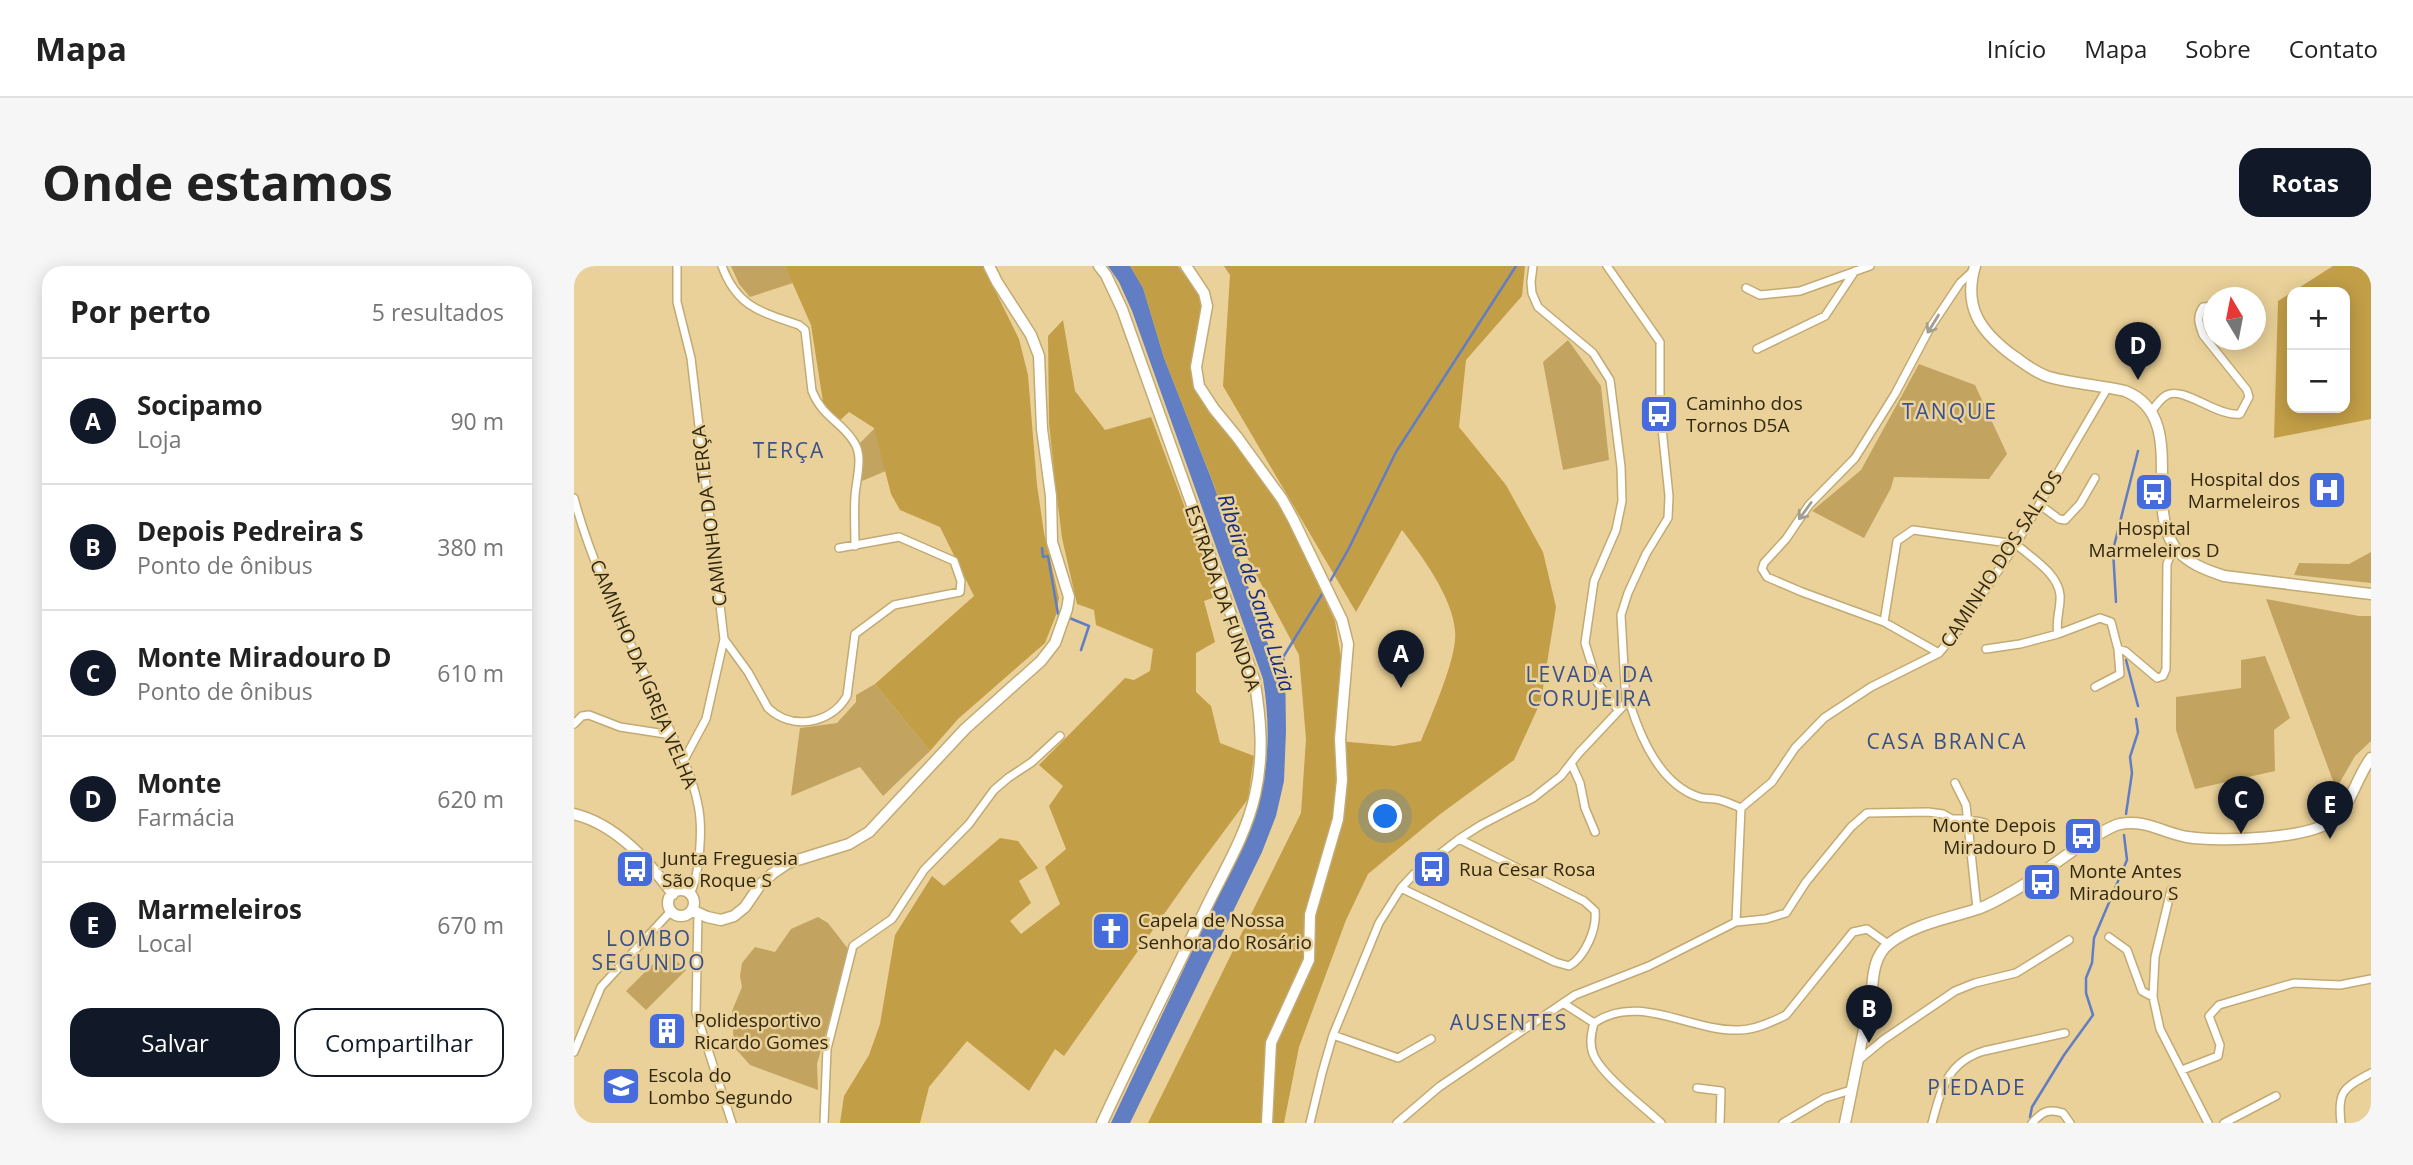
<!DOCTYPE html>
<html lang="pt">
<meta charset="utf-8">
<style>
:root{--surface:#fff;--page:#f6f6f6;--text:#222;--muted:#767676;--line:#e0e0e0;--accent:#111827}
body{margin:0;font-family:"Open Sans",sans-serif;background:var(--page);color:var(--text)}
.controls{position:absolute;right:21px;top:21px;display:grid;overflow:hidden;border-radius:14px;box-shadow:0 4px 18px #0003}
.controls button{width:63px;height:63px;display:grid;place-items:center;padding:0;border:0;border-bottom:2px solid var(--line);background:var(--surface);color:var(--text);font:35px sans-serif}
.compass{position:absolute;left:1629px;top:21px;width:63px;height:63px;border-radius:50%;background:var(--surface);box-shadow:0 4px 18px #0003;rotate:350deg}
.you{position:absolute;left:812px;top:551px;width:24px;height:24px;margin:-18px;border:5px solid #fff;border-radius:50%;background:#1a73e8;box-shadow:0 0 0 10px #1a73e833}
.badge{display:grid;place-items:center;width:46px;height:46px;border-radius:50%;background:var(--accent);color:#fff;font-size:23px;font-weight:700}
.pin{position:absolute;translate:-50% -58px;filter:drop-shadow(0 2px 4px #0008)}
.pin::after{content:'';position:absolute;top:37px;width:24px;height:21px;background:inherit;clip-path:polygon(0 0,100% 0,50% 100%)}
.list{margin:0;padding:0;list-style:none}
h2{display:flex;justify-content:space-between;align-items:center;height:91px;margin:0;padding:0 28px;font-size:30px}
h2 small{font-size:23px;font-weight:400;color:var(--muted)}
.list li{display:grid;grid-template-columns:46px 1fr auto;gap:21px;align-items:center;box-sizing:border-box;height:126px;padding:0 28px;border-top:2px solid var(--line)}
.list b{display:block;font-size:26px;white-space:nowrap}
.list p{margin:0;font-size:23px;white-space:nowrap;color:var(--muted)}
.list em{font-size:23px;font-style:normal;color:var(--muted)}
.actions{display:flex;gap:14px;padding:21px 28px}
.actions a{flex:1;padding:16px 0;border:2px solid var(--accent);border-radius:21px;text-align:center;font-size:24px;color:var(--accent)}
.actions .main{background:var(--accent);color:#fff}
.map{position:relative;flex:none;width:1797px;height:857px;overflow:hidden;border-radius:21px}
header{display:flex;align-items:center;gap:42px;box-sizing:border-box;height:98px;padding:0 35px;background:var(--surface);border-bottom:2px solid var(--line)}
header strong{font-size:33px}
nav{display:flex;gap:38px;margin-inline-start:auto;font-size:24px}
.intro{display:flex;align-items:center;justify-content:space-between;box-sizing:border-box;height:168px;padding:0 42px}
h1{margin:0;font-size:49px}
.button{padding:18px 32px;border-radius:21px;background:var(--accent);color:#fff;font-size:24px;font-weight:700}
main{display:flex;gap:42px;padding:0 42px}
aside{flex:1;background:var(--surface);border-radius:21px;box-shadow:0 4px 18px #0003}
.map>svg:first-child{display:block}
</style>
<header>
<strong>Mapa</strong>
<nav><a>Início</a><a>Mapa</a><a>Sobre</a><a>Contato</a></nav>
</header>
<div class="intro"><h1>Onde estamos</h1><a class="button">Rotas</a></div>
<main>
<aside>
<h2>Por perto<small>5 resultados</small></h2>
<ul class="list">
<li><span class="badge">A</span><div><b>Socipamo</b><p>Loja</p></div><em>90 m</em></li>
<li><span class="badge">B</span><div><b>Depois Pedreira S</b><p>Ponto de ônibus</p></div><em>380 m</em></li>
<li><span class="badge">C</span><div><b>Monte Miradouro D</b><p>Ponto de ônibus</p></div><em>610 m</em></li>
<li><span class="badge">D</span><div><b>Monte</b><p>Farmácia</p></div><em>620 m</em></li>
<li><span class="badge">E</span><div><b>Marmeleiros</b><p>Local</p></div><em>670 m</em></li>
</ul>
<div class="actions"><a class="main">Salvar</a><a>Compartilhar</a></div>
</aside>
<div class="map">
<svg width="1797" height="857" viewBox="0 0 1797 857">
<rect width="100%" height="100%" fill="#ead199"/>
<!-- green -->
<path fill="#c2a460" d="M157 0H211L219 17 176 31 165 18Z
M994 74 1027 120 1035 194 989 204 969 96Z
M1345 98 1401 119 1433 188 1415 213 1320 211 1317 222 1290 272 1238 245 1287 204Z
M301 162 312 205 288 215 285 178Z
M1797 286V317L1720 309 1725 297 1775 298Z
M1692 333 1785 350H1797V475L1781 490 1762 523Z
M1691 390 1716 452 1700 464 1701 505 1621 523 1602 464V431L1667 422V394Z
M301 418 356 485 309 530 286 501 217 530 226 462 263 457 282 436V429Z
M244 651 254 657 275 684 243 798 244 824 176 799 160 781 158 745 168 721 166 710 168 697 181 681 201 686 217 663Z
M92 685 112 704 72 744 52 725Z"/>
<!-- forest -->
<path fill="#c29e47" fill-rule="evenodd" d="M211 0H409L445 73 454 109 463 219 470 267 485 332 482 349 471 377 384 453 356 485 301 418 400 330 366 261 326 244 317 228 300 162 275 146 264 156 249 136 237 59Z
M556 0H604L629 34 617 101 621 123 709 243 761 355 768 397 764 475 820 480 847 475C857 449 884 391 881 365 879 332 848 290 828 264L782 346 649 120 656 9 650 0H951L948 30 892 94 885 161 932 219 969 286 982 341 967 435 940 494 865 549 794 608 772 654 725 781 710 857H574L727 547 732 473 725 389 669 284 661 285 640 219 590 92 569 22Z
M1759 0H1797V153L1700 172 1704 35ZM1718 26H1771V142H1718Z
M489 54 501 125 531 164 577 151 644 330 630 335 641 376 622 387V426L637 440 646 477 680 490 674 533 619 607 490 790 481 783 455 825 393 775 355 821 346 857H266L270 830 295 789 306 758 321 669 358 610 370 620 426 572 444 575 464 602 445 615 457 637 436 655 447 668 486 638 471 601 492 583 475 540 489 520 465 499 551 412 560 414 576 405 579 383 522 359 520 344 503 338 488 272 481 215 475 157 474 70Z"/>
<!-- water -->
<path fill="#617dc4" d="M534 0H556L569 22 590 92 639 217 699 393 704 390 711 393 712 465 710 515 702 550 688 586 556 857H537L680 554C695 508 697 461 689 413L558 45 545 16Z"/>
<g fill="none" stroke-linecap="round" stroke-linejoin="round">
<!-- stream -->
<path stroke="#617dc4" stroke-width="2.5" d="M468 282 469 291 474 290 484 348 486 349
M754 319 774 284 822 186 942 0
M1542 336 1539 284 1564 185
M493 351 515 360 507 384
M708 393 750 325
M1552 394 1564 440
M1552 548 1558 507 1556 491 1564 466 1562 453
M1456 851 1458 841 1490 789 1519 749 1512 727V712L1518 697 1520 672 1553 594 1550 569"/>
<!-- street casing -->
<g stroke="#c2aa73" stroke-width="10">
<path id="street" d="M103 0V36L117 92 150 373 132 453 110 494
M148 0C163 41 187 46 225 59L231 64 238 125C249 152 267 155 280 176 290 190 282 214 281 230 280 247 281 264 281 280
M959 0 957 16 958 27 964 41 1019 87 1036 114 1047 201 1048 235 1042 264 1020 315 1011 377 1023 416 1044 444
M1033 0 1086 76V143L1095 230 1094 252 1072 288 1054 327 1047 349 1052 437
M1172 22 1186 29 1226 25 1296 0
M1183 83 1251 50 1281 5
M1578 145C1582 139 1587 132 1593 129 1610 120 1643 151 1666 148L1675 131 1673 124 1629 69C1625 58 1622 51 1629 41L1640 40
M0 232C20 307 58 378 89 449 102 478 118 507 124 539 129 561 126 608 116 628
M1466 239 1485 253 1491 254 1506 238 1521 212
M1442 278C1456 291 1484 307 1486 329 1487 343 1481 354 1484 368L1526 352 1537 356 1544 383 1546 408 1521 421
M1310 356 1323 275 1339 264 1442 278
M150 373 174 406 194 442C218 465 257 458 273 430L281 368 320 339 386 326 387 315 380 295 325 271 265 282
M1412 383 1446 378 1484 368
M1544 383 1551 385 1583 412 1589 410 1592 403 1593 298 1600 280
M1365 387 1310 356 1228 326 1193 311 1188 303 1190 297 1212 273 1235 239 1281 192 1321 128 1356 62 1386 17 1399 5
M1052 437 1056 438C1067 473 1087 519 1125 531 1130 533 1136 532 1141 533 1150 534 1159 539 1167 542L1198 516 1221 482 1250 452 1297 421 1365 387 1385 363 1442 278 1534 121
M0 458 8 450 15 449 46 461 98 469
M997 497 1006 517 1011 542 1021 566
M1381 517 1392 539 1403 643
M827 622 981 696 995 700C1011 691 1023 663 1021 645L1010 635 885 573
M1597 624 1581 691 1579 731 1586 763 1634 857
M124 647 122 747 158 857
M1162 656 1167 542
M1535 671 1553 684 1568 725 1579 731
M989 737 1020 757
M1020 757C1065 726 1117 766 1165 764 1181 764 1198 756 1212 749L1279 666 1293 663 1314 678
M1020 757C1017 768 1015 779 1020 790 1030 811 1069 840 1087 857
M759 769 824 792 857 773
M0 786 27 721 97 645
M1285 794 1309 774 1381 725 1401 717 1442 707 1495 674
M1608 804 1644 790 1646 779 1635 750 1645 739 1720 717 1766 719 1797 713
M1123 822 1147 825 1146 857
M250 857 253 783 279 680 318 653 350 604 395 558 420 524 434 512 458 496 486 470
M736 857 748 807 759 769 805 657 827 622 840 608 885 573 907 559 959 532 987 510 1005 487 1052 437
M823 857 865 821 1001 729 1075 700 1162 656 1192 653 1212 647 1232 616 1277 561 1293 547 1354 546 1369 548 1378 553H1392L1411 557
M1209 857 1251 832 1277 824
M1358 857C1367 824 1373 796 1410 785L1491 767
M1458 857C1468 846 1474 842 1489 847L1496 857
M1650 857 1702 830
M1767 857C1763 824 1770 822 1797 807"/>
</g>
<!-- secondary casing -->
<g stroke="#c2aa73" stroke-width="13">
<path id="secondary" d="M525 0 532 9 548 43 680 413C687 452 690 490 681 529 672 570 648 608 630 646 596 716 561 786 528 857
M612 0 630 27 633 40 622 101 625 120 640 143 663 171 708 233 719 253 768 354 774 378 766 473 768 514 764 553 736 649 735 694 697 777 693 857
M1401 0C1389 41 1406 65 1438 89 1450 97 1461 107 1475 111 1500 118 1526 119 1551 125 1614 150 1570 236 1600 280 1612 297 1632 304 1650 310L1797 328
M0 548C42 558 74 595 99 628
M94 637a13 13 0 1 1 26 0a13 13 0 1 1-26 0Z
M118 644 133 651 147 654 160 650 171 641 186 619 198 608 214 597 275 578 295 566 391 463 467 395 481 377 493 343 495 331 478 276 477 230 468 163 465 90 457 69 423 16 415 0
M1271 857 1298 724C1299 707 1301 688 1316 677 1341 658 1372 653 1400 644 1412 641 1423 634 1434 628 1464 612 1489 590 1518 572 1527 567 1537 560 1546 558 1572 553 1589 567 1613 571 1645 576 1740 574 1763 551 1777 537 1784 509 1797 492"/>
</g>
<!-- street -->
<use href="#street" stroke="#fff" stroke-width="7"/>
<!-- secondary -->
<use href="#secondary" stroke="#fff" stroke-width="10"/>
</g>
<!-- one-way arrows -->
<defs><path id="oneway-shaft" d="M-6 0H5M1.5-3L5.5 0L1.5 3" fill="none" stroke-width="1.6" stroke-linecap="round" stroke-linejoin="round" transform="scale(1.75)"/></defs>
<g stroke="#a29e93">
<use href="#oneway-shaft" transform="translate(1359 58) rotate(122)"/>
<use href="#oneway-shaft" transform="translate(1231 245) rotate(126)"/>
</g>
<!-- icons -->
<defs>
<g id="bus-square" transform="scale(2.0125)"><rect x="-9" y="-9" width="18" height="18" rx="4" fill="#456bdd" stroke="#ead199"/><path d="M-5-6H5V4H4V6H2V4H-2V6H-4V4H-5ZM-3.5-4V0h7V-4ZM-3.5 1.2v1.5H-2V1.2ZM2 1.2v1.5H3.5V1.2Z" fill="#fff"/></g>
<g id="hospital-square" transform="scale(2.0125)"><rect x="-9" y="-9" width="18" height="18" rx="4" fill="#456bdd" stroke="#ead199"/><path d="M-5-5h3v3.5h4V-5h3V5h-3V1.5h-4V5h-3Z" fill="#fff"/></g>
<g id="church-square" transform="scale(2.0125)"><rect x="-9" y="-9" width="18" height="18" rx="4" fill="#456bdd" stroke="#ead199"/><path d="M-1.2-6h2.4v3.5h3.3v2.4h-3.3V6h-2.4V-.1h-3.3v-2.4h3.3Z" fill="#fff"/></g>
<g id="building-square" transform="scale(2.0125)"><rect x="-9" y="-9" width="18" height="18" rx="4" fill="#456bdd" stroke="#ead199"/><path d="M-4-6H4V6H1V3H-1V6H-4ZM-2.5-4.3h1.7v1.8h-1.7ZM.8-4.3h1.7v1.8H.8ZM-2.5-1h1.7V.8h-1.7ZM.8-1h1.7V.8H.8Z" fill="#fff"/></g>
<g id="school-square" transform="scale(2.0125)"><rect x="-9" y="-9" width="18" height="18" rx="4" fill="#456bdd" stroke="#ead199"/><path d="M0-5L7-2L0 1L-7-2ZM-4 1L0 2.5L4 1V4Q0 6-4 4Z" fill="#fff"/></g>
</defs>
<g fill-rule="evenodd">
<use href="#bus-square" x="1085" y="148"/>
<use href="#hospital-square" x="1753" y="224"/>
<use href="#bus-square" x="1580" y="226"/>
<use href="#bus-square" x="1509" y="570"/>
<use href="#bus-square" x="61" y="603"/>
<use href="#bus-square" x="858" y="603"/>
<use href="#bus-square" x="1468" y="616"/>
<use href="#church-square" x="537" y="665"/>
<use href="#building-square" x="93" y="765"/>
<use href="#school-square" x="47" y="820"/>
</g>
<g text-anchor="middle" stroke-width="5" stroke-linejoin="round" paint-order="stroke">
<!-- poi labels -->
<g font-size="19" fill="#302710" stroke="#ead199" text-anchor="start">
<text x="1112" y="144">Caminho dos<tspan x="1112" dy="22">Tornos D5A</tspan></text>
<text x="1726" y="220" text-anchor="end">Hospital dos<tspan x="1726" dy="22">Marmeleiros</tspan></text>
<text x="1580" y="269" text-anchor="middle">Hospital<tspan x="1580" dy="22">Marmeleiros D</tspan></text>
<text x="1482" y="566" text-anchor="end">Monte Depois<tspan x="1482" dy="22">Miradouro D</tspan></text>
<text x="88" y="599">Junta Freguesia<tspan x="88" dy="22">São Roque S</tspan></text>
<text x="885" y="610">Rua Cesar Rosa</text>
<text x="1495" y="612">Monte Antes<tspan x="1495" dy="22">Miradouro S</tspan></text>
<text x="564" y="661">Capela de Nossa<tspan x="564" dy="22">Senhora do Rosário</tspan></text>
<text x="120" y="761">Polidesportivo<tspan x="120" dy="22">Ricardo Gomes</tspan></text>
<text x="74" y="816">Escola do<tspan x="74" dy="22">Lombo Segundo</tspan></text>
</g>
<!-- street labels -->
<g font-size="19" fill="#302710" stroke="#ead199">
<text transform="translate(135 250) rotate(-97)" y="7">CAMINHO DA TERÇA</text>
<text transform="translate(1427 293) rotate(-57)" y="7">CAMINHO DOS SALTOS</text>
<text transform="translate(649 332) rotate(71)" y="7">ESTRADA DA FUNDOA</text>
<text transform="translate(70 408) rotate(67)" y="7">CAMINHO DA IGREJA VELHA</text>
</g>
<!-- neighbourhood labels -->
<g font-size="21" letter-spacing="2" fill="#3a508b" stroke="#ead199">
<text x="1376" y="153">TANQUE</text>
<text x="215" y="192">TERÇA</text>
<text x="1016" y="416">LEVADA DA<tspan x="1016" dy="24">CORUJEIRA</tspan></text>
<text x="1373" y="483">CASA BRANCA</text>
<text x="75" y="680">LOMBO<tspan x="75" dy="24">SEGUNDO</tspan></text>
<text x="935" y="764">AUSENTES</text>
<text x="1403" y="829">PIEDADE</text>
</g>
<!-- water labels -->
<g font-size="21" font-style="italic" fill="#162c80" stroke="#ead199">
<text transform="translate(682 327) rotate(72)" y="7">Ribeira de Santa Luzia</text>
</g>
</g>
</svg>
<div class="controls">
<button>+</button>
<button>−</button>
</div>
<svg class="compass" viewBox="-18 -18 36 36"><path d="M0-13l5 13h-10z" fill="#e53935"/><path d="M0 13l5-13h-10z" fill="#767676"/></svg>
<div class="you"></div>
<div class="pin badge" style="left:827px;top:422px">A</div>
<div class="pin badge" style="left:1295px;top:777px">B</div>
<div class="pin badge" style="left:1667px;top:568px">C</div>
<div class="pin badge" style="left:1564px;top:114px">D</div>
<div class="pin badge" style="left:1756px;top:573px">E</div>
</div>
</main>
